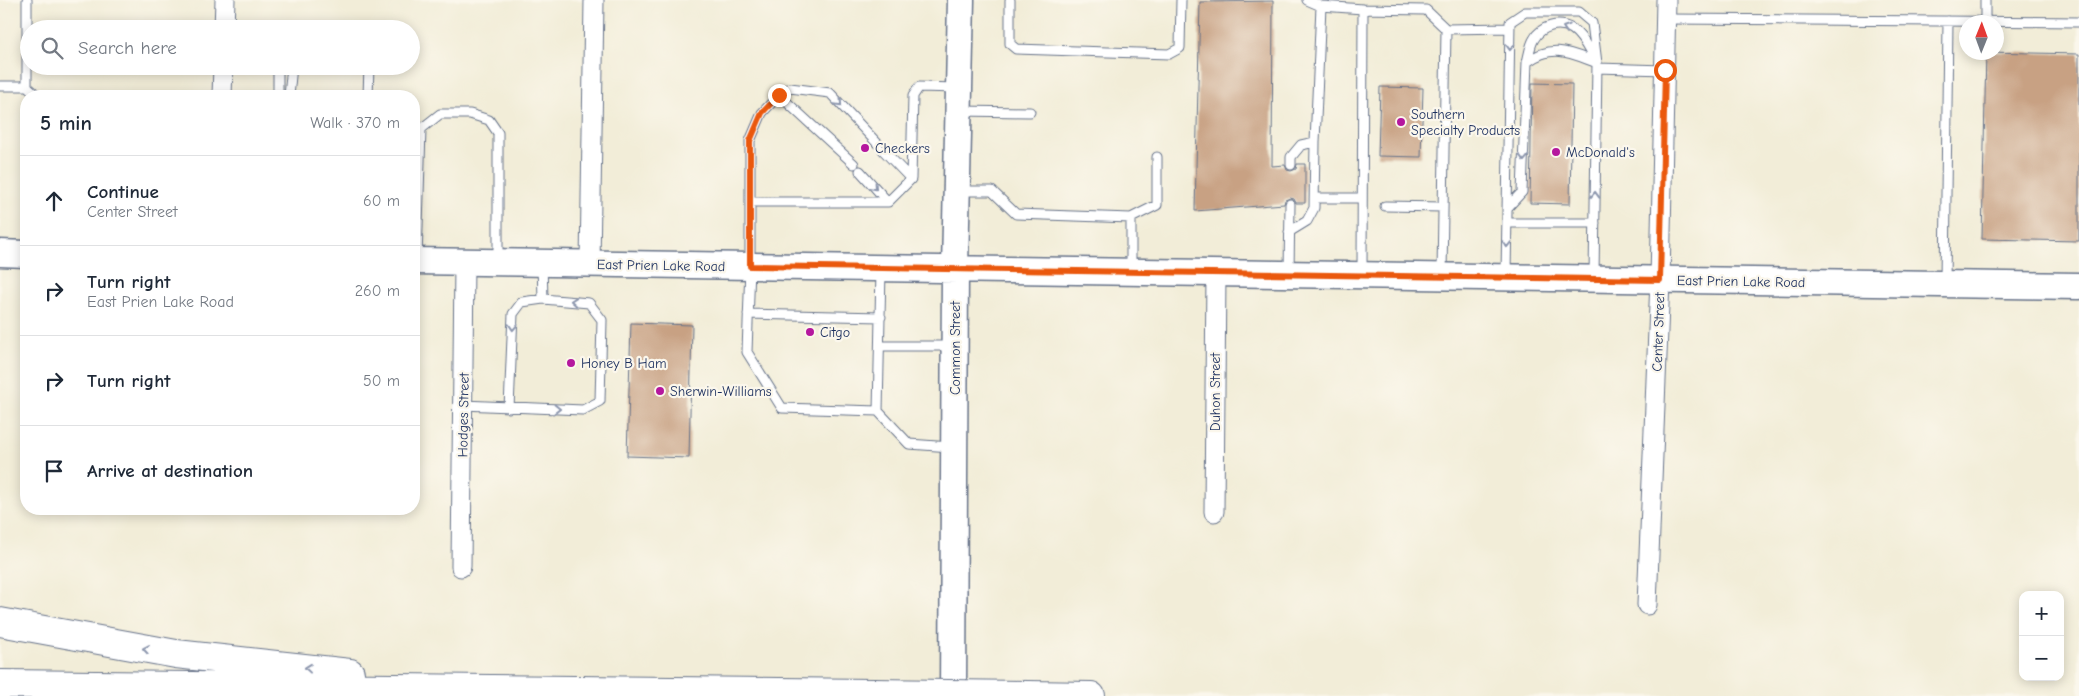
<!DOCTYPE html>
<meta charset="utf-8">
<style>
:root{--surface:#fff;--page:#f6f6f7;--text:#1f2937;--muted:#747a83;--line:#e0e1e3}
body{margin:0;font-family:"Comic Neue",sans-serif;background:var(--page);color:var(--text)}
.controls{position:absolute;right:15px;bottom:15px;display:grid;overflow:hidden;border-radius:10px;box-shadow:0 2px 12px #0003}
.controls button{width:45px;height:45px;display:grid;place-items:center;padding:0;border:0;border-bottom:1px solid var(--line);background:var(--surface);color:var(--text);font:25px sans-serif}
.compass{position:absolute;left:1959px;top:15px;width:45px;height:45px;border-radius:50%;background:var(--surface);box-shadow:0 2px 12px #0003;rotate:1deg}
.stop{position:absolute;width:15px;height:15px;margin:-11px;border:4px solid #ea580c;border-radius:50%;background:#fff}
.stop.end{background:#ea580c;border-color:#fff;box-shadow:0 1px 5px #0008}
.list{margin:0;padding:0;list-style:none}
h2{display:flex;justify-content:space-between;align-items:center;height:65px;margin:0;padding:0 20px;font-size:21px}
h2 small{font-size:16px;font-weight:400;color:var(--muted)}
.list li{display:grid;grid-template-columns:32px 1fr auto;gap:15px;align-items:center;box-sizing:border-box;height:90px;padding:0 20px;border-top:1px solid var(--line)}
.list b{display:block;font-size:19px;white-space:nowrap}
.list p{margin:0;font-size:16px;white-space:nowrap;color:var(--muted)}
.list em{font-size:16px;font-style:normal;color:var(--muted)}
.icon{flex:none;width:28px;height:28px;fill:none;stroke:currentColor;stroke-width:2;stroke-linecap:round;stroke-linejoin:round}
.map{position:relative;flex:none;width:2079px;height:696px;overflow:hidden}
.search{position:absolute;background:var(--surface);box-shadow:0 2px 12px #0003;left:20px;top:20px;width:400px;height:55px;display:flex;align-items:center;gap:12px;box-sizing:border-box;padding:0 18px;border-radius:28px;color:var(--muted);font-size:19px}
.panel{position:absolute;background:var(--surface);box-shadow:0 2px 12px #0003;left:20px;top:90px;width:400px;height:425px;border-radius:20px}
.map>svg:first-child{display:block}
</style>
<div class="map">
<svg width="2079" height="696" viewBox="0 0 2079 696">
<rect width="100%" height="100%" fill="#fbf7ec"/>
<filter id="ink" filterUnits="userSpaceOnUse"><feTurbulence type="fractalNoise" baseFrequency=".02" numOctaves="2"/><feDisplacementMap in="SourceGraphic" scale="10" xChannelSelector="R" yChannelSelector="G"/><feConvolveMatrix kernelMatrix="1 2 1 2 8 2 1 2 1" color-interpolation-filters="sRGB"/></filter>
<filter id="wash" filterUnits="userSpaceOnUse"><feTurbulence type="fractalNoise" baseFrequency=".0096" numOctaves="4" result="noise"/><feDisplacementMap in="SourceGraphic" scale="20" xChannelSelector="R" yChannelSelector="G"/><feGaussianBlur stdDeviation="1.12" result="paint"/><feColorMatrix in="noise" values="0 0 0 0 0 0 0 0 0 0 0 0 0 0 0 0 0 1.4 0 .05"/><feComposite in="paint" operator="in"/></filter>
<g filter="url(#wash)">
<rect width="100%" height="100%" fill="#f2edd8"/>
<g id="blocks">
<!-- building -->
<path fill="#c8a183" d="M1273 1 1272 166 1285 165 1287 170 1291 171 1296 169 1297 164H1305V203H1296L1294 199 1290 198 1285 200 1284 204 1195 211 1200 2Z
M1986 52 2079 54V241L1982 239Z
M1532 83 1572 84 1570 204 1530 203Z
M1380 87 1423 88 1421 157 1378 156Z
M631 323 692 325 689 458 627 456Z"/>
</g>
</g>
<g filter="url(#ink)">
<use href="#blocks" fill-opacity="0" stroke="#667289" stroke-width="1"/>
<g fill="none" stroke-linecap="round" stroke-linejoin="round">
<!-- lane casing -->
<g stroke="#667289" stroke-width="11">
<path id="lane" d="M1010 0V44L1016 49 1169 54 1180 48 1181 0
M1307 0 1321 6 1363 9
M1666 19 2079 22
M1985 21V0
M1527 62C1529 55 1530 45 1534 39 1541 26 1559 21 1572 29 1583 36 1589 51 1595 61
M1597 68 1665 70
M0 86H27L38 96
M27 86V0
M779 95 854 164
M278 96V66
M289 96 292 66
M368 96 369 66
M961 111 1030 112
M878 144 830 93 790 88 779 95 762 113 750 141V266L747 352 782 408 878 411 881 270
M883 150 911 179
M1291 165V157L1301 145 1315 142 1321 6
M860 171 888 202
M959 191H992L1016 214 1131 218V268
M1314 198H1362
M750 202H888L911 179 913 96 919 87 957 88
M1385 206 1443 207
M1508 207 1522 192 1527 62C1553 43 1570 53 1597 63
M1131 218 1157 205V157
M1507 223H1595
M1289 232 1307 221 1314 208 1315 142
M417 259 421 129 440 114H470L489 120 498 133V260
M542 264 543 299
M1289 271 1290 204
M1362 272 1363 9 1426 10 1446 29 1510 28
M1442 273 1446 29
M1506 275 1510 22 1525 12H1579L1592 23 1597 63 1594 276
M1945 283 1948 21
M748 314 881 317
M880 346H953
M463 405 583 410 600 401 602 320 589 303 543 299 522 302 513 314 509 408
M878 411 909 444 951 447"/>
</g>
<!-- street casing -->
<g stroke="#667289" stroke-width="21">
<path id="street" d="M224 29 225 0
M222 96 223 66
M590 265 594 0
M1214 512 1216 272
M461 567 464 262
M1647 605 1660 280 1666 0"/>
</g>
<!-- secondary casing -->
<g stroke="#667289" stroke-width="29">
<path id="secondary" d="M0 253 26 254
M414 261 2079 286
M953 696 955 268 961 0"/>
</g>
<!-- highway casing -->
<g stroke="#667289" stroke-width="30">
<path id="highway" d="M0 622 176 654 350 673
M0 684 873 693
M1028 695 1091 696"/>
</g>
<!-- lane -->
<use href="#lane" stroke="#fff" stroke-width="9"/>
<!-- street -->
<use href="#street" stroke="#fff" stroke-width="19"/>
<!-- secondary -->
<use href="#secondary" stroke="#fff" stroke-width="26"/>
<!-- highway -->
<use href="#highway" stroke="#fff" stroke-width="28"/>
<!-- highway-bridge casing -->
<g stroke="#667289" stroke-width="30" stroke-linecap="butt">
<path id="highway-bridge" d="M873 693 1028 695"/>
</g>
<!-- highway-bridge -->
<use href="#highway-bridge" stroke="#fff" stroke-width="28"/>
</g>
<!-- one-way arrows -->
<defs><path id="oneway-chevron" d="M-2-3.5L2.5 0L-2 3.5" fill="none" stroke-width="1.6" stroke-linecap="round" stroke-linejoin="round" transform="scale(1.25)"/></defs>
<g stroke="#8d97ae">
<use href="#oneway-chevron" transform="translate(1566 28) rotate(-162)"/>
<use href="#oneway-chevron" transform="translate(1510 47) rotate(91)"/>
<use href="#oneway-chevron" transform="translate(839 103) rotate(47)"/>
<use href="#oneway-chevron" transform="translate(1524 158) rotate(92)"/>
<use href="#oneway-chevron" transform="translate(874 187) rotate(48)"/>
<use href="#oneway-chevron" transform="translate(1595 195) rotate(-89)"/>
<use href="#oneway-chevron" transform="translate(1507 244) rotate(91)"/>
<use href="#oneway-chevron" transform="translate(574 301) rotate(-175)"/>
<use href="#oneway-chevron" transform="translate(513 327) rotate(93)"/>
<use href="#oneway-chevron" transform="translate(557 409) rotate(1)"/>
<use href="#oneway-chevron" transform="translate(146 649) rotate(-170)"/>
<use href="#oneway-chevron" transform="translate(308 668) rotate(-174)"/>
</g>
</g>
<g fill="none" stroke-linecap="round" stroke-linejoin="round" filter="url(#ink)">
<!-- route -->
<path stroke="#ea580c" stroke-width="6" d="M779 95 762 113 750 141V266L1660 280 1665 70"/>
</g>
<!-- markers -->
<g fill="#b5179e" stroke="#fbf7ec" stroke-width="2">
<circle cx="1401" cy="122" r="5"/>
<circle cx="865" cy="148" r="5"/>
<circle cx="1556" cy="152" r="5"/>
<circle cx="810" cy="332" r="5"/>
<circle cx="571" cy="363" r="5"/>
<circle cx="660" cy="391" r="5"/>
</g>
<g text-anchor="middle" stroke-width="4.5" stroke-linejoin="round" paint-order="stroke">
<!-- poi labels -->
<g font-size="14" fill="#1b2f5e" stroke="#fbf7ec" text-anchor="start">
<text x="1411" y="119">Southern<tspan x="1411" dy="16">Specialty Products</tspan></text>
<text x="875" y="153">Checkers</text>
<text x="1566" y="157">McDonald's</text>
<text x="820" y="337">Citgo</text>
<text x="581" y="368">Honey B Ham</text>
<text x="670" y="396">Sherwin-Williams</text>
</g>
<!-- street labels -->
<g font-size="14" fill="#1b2f5e" stroke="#fbf7ec">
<text transform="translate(661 265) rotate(1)" y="5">East Prien Lake Road</text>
<text transform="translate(1741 281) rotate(1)" y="5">East Prien Lake Road</text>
<text transform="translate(1658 332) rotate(-88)" y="5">Center Street</text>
<text transform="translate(955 348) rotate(-90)" y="5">Common Street</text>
<text transform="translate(1215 392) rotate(-90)" y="5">Duhon Street</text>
<text transform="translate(463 415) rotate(-89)" y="5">Hodges Street</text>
</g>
</g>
</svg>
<div class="controls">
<button>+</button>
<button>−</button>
</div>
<svg class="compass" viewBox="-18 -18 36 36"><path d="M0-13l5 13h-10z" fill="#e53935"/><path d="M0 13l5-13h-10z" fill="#747a83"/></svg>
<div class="stop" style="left:1665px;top:70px"></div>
<div class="stop end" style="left:779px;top:95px"></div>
<div class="search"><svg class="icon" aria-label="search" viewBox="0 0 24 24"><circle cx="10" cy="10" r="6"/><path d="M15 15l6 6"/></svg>Search here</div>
<section class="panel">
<h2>5 min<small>Walk · 370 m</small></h2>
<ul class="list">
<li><svg class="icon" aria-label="ahead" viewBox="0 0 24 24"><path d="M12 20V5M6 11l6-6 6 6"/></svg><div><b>Continue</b><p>Center Street</p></div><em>60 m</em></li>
<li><svg class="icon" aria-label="right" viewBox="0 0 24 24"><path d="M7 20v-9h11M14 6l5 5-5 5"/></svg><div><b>Turn right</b><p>East Prien Lake Road</p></div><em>260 m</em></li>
<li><svg class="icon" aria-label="right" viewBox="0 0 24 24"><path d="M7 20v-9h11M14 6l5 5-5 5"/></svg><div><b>Turn right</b></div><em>50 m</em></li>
<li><svg class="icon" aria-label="arrive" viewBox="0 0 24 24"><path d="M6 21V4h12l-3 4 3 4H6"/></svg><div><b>Arrive at destination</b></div></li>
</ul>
</section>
</div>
